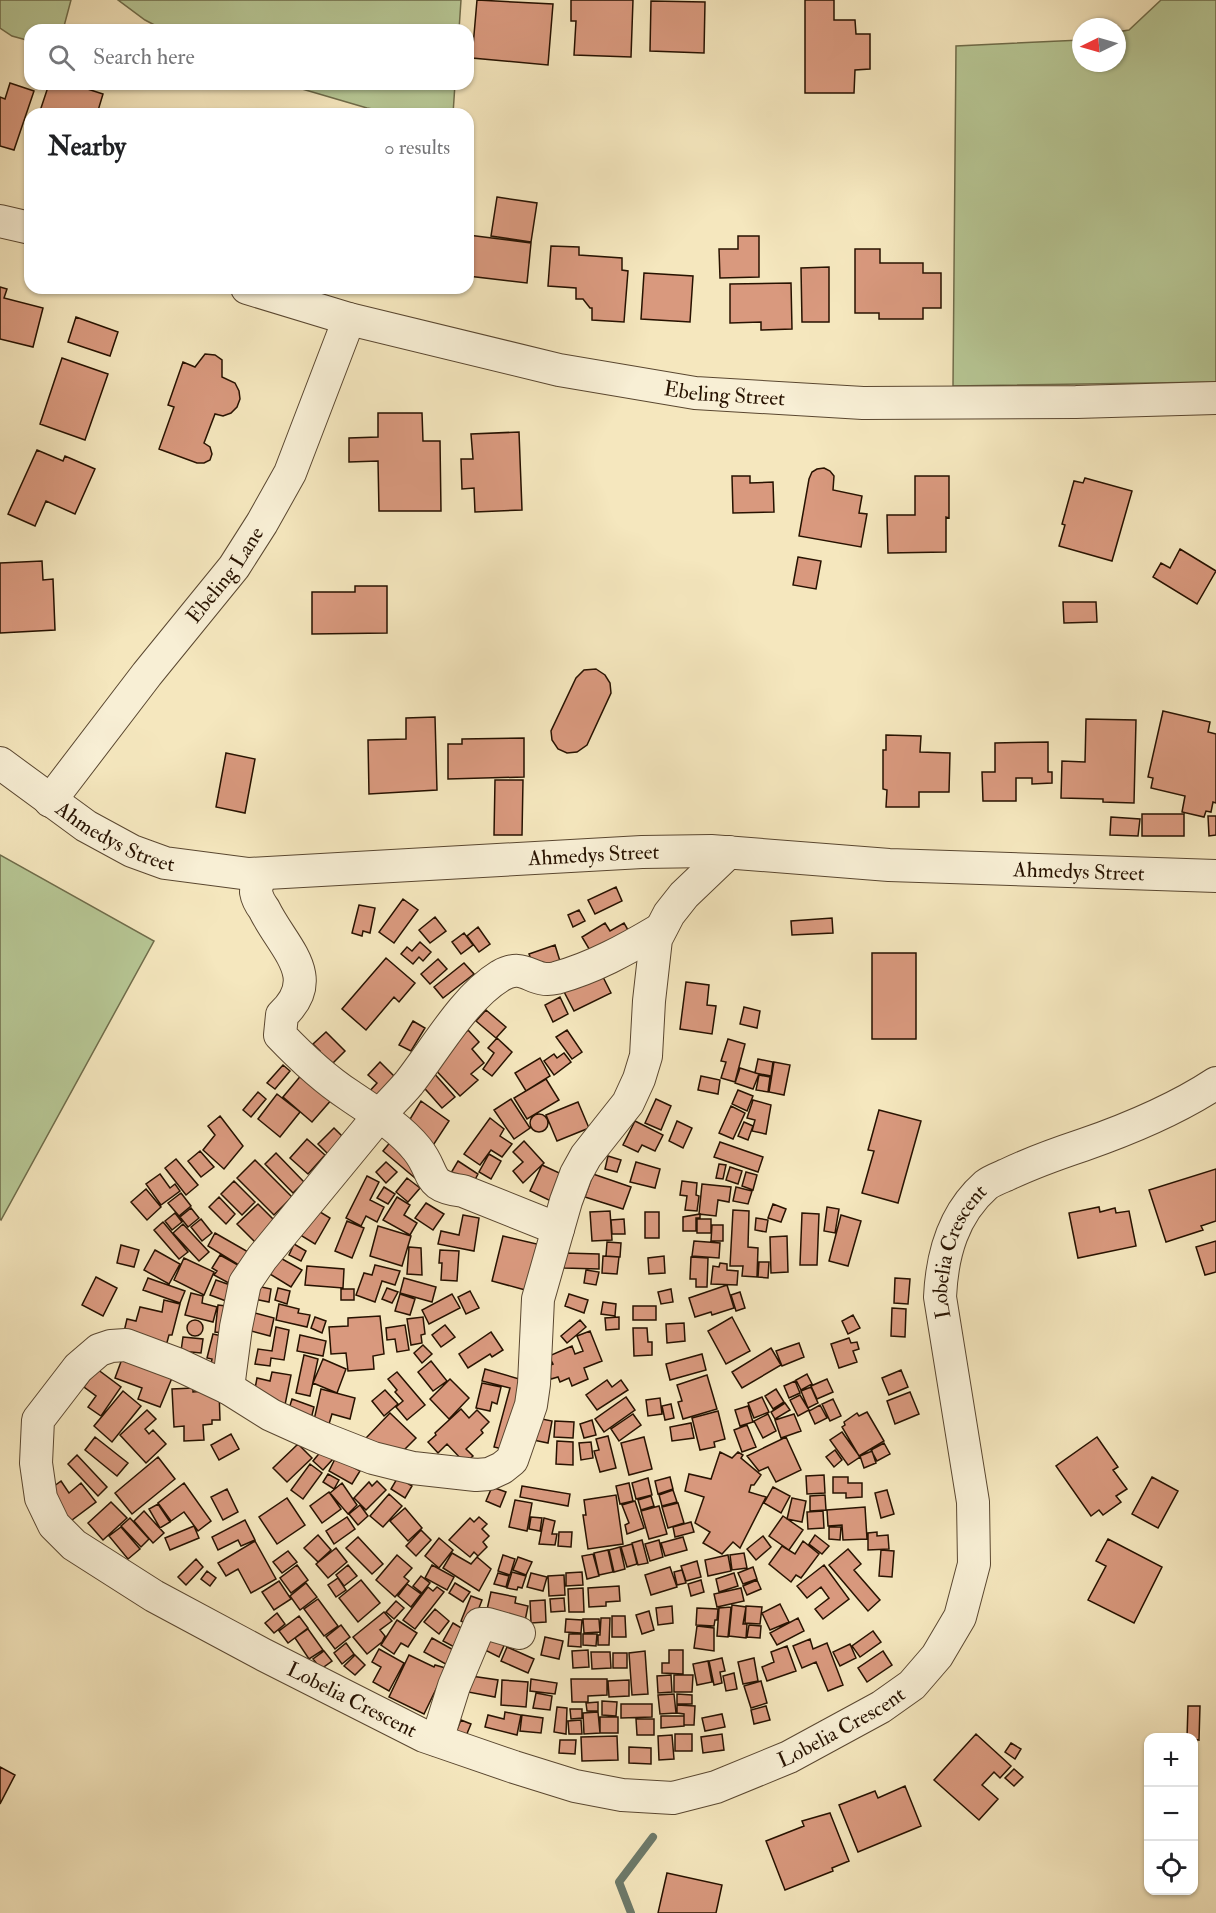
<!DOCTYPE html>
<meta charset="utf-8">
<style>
:root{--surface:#fff;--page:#f6f6f6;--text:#202124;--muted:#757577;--line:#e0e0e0}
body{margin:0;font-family:"IM FELL Double Pica",serif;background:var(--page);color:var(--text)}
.controls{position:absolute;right:18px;bottom:18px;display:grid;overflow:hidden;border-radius:12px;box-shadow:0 2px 4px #0004}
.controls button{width:54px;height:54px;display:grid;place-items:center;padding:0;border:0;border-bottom:2px solid var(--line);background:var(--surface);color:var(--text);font:30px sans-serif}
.compass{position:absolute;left:1072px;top:18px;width:54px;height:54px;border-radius:50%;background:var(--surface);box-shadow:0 2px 4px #0004;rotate:265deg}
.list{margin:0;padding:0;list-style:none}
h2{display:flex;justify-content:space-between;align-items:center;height:78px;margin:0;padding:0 24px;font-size:26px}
h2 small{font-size:20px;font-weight:400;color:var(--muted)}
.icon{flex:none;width:33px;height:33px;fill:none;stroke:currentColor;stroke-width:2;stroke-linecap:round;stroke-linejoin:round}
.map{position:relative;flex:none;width:1216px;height:1913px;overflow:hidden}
.search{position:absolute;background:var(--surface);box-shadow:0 2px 4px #0004;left:24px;top:24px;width:450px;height:66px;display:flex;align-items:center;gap:15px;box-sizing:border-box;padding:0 21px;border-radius:18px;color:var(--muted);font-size:22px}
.panel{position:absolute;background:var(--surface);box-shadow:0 2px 4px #0004;left:24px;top:108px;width:450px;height:186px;border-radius:18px}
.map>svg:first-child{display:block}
</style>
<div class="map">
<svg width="1216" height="1913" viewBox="0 0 1216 1913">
<rect width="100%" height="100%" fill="#f5e7be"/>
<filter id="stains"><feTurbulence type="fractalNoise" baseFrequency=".00333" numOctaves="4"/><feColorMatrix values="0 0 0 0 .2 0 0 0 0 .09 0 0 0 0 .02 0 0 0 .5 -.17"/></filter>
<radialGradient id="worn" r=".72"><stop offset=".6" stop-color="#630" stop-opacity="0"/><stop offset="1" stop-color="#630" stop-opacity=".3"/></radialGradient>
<!-- green -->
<path fill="#b7c795" stroke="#6f6c4a" stroke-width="1.5" d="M0 0H71L63 30H30V41L12 36 0 28Z
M118 0H461L459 30H164L145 20Z
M1161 0H1216V382L953 386 956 46 1081 40V63H1117V32L1129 30Z
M285 84H455L453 114H400L367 108Z
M0 855 154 941 1 1220 0 1219Z"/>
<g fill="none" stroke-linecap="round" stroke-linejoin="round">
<!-- stream -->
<path stroke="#6d7a6a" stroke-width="8" d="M631 1913 619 1882 653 1837"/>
</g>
<!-- building -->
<path fill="#d9997e" stroke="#271200" stroke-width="1.5" d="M477 0 553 4 548 65 472 58Z
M571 0H633L631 57 574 55 576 21H571Z
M805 0H834V20H855L856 34H870V69L855 70 854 93H805Z
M651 1 705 2 704 53 650 51Z
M10 83 34 91 14 150 0 146V97L5 99Z
M49 84H72L103 94 97 114H39Z
M497 197 537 203 531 242 491 236Z
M468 235 531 243 527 283 468 276Z
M738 236H759V277L720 278 719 249H738Z
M551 246 579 247V255L622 258V270L628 271 624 322 592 320V308H590L583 299H576V288L548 286Z
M855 249H880V263H923V273H941V308H923V319H879V313H855Z
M829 267V322H802L801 268Z
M644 273 693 276 690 322 641 319Z
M791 283 792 329 761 330V322L730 323V284Z
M0 287 7 289 4 298 43 308 33 347 0 339Z
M76 317 118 332 110 356 68 342Z
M205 354 215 355 222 360V377L235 383 239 391 240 399 237 407 231 413 223 416 215 414 204 443 210 447 212 454 210 460 204 463H197L159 449 174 407 168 405 183 362 195 367Z
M62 358 108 374 85 440 40 424Z
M378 413H422L423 441H440L441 511H379L378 461 349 462V438L378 437Z
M519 432 522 510 475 512 474 488 462 489 461 459H473L471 434Z
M37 450 63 461 65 456 95 469 75 514 46 501 35 526 8 514Z
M824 468 830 471 834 476 833 490 862 496 859 513 867 514 861 547 799 536 809 479 812 472 817 469Z
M732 476H750V483L773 482 774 512 733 513Z
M915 476H949V518L946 517V552L888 553 887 515H915Z
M1085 478 1132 491 1112 561 1059 546 1065 525 1062 524 1074 481 1083 483Z
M1180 549 1216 571 1197 604 1153 577 1161 563 1170 568Z
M798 557 821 561 816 589 793 585Z
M42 561 43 580 53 579 55 630 0 633V563Z
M355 586H387V633L312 634V592H355Z
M1063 602H1096L1097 622 1064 623Z
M596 669 605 675 610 683 611 693 587 745 577 752 567 753 558 749 552 740 551 731 576 678 584 670Z
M1163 711 1210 722 1208 732 1216 734V803L1213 802 1211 812 1206 811 1204 817 1182 812 1185 796 1151 788 1153 778 1148 777Z
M435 717 437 790 369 794 368 740 406 739V718Z
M1086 719 1136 720 1134 803 1103 802V799L1061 798 1062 761 1085 762Z
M886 735 921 736 920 752 950 753 949 792H919V807H886L887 790 883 789V750H886Z
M524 738V777L448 779V744H462V739Z
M1048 742V772H1052V783L1032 784V778H1016V801H983L982 772H995V743Z
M226 753 255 759 245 813 216 807Z
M495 780H523L522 835H494Z
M1142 814H1184V836H1142Z
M1208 816H1216V835L1209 836Z
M1111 817 1140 819 1138 836 1110 835Z
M616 887 622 901 595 914 588 900Z
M403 899 418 910 394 943 379 932Z
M359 905 375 908 370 933 363 931 362 936 352 933Z
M579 910 585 921 573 927 568 915Z
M435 917 446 931 430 943 419 930Z
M832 918 833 933 792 935 791 921Z
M605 923 610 931 624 923 631 935 595 959 582 937Z
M478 927 490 944 479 952 467 936Z
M464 933 473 945 461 954 452 942Z
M420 942 431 952 423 961 419 957 413 964 401 954 407 947 412 951Z
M555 945 560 961 535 970 529 954Z
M872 953H916V1039H872Z
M386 958 415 983 399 1002 394 997 366 1030 342 1009Z
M438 959 447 969 430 984 421 974Z
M464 963 474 974 443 998 434 987Z
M602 975 611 993 574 1011 560 984Z
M686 982 709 985 707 1005 716 1006 712 1034 680 1029Z
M560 997 568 1014 553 1022 545 1005Z
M744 1007 760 1011 757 1028 740 1024Z
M486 1010 506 1027 496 1038 476 1021Z
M413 1021 425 1028 411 1051 399 1045Z
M468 1030 479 1042 472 1049 484 1063 471 1074 478 1080 460 1096 430 1064Z
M567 1030 582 1052 572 1059 556 1037Z
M326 1032 345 1051 322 1074 310 1061 320 1051 313 1044Z
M497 1038 512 1052 492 1076 483 1069 494 1053 488 1048Z
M728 1039 745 1044 735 1082 721 1078 726 1062 721 1061Z
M564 1053 571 1062 554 1075 544 1061 554 1054 557 1058Z
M540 1058 550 1076 526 1091 515 1073Z
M758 1059 773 1062 771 1076 755 1073Z
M380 1062 399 1081 377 1104 367 1094 377 1083 368 1075Z
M774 1062 790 1065 784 1095 769 1092Z
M283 1065 290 1071 275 1089 267 1083Z
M740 1068 759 1074 753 1089 735 1083Z
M432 1071 455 1097 442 1108 419 1082Z
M303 1073 333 1098 312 1122 283 1097Z
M759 1075 770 1077 768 1092 756 1090Z
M701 1076 720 1080 718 1094 698 1090Z
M546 1079 559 1100 527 1119 514 1098Z
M738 1090 753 1096 747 1111 732 1104Z
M258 1092 266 1099 251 1117 243 1110Z
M277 1094 300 1112 280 1137 258 1119Z
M511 1099 530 1128 514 1139 494 1110Z
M656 1099 671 1106 661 1130 645 1123Z
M753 1100 771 1105 766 1134 752 1131 755 1120 747 1118Z
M421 1101 449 1121 430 1150 404 1129Z
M578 1102 589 1128 557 1141 546 1115Z
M731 1106 745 1113 733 1139 719 1133Z
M879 1110 921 1121 898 1203 862 1193 874 1151 868 1150Z
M530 1123a9 9 0 1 1 18 0a9 9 0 1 1-18 0Z
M220 1116 243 1146 224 1169 203 1150 215 1135 208 1126Z
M490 1118 504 1129 500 1136 512 1144 502 1157 491 1150 480 1165 464 1154Z
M635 1121 663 1135 655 1151 642 1145 638 1152 623 1145Z
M677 1121 692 1128 683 1148 669 1141Z
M744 1122 753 1126 748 1140 738 1136Z
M334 1128 344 1138 328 1154 318 1144Z
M307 1139 325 1155 308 1174 290 1158Z
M392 1140 425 1166 415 1178 383 1151Z
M524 1141 544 1163 523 1183 513 1171 523 1162 513 1152Z
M720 1142 763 1157 758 1172 714 1157Z
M200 1151 214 1167 201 1177 188 1161Z
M276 1153 304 1182 293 1193 265 1164Z
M489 1154 501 1161 491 1179 479 1172Z
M608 1156 621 1160 617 1172 605 1169Z
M176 1159 198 1185 186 1195 165 1168Z
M255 1160 292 1197 274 1215 237 1178Z
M458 1161 478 1174 469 1191 448 1178Z
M386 1162 397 1172 386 1183 376 1172Z
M636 1162 660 1169 655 1188 630 1182Z
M719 1164 726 1165 723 1179 716 1178Z
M542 1165 568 1177 555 1203 530 1191Z
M730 1167 742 1171 738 1184 726 1180Z
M1216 1169V1221L1201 1226 1203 1230 1166 1242 1149 1190Z
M746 1172 757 1175 753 1190 742 1186Z
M160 1174 170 1188 175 1184 180 1191 161 1205 146 1184Z
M593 1174 631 1187 623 1209 585 1197Z
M367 1176 379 1182 370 1200 384 1207 377 1222 366 1216 361 1226 346 1218Z
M407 1178 420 1188 408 1202 396 1192Z
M234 1181 255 1202 242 1215 221 1194Z
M682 1181 697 1183 696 1195 699 1196 697 1211 685 1210 687 1196 680 1195Z
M702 1184 731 1187 729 1202 718 1200 716 1216 699 1214Z
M384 1187 395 1194 388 1204 377 1198Z
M736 1187 752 1191 748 1204 733 1201Z
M146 1189 161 1207 147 1220 131 1202Z
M181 1193 191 1206 179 1216 168 1203Z
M219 1197 235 1214 226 1224 209 1207Z
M397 1197 410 1205 404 1215 417 1223 410 1235 383 1220Z
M426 1203 444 1214 433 1230 415 1218Z
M258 1204 278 1224 255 1242 237 1224Z
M773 1204 786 1209 781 1222 768 1218Z
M312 1207 330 1218 315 1244 297 1233Z
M827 1207 839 1209 835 1233 824 1231Z
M1099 1207 1100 1212 1115 1208 1116 1213 1129 1211 1136 1246 1078 1258 1069 1213Z
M191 1208 199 1218 188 1227 180 1217Z
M733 1210 749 1211 748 1247 758 1248 757 1277 742 1276 743 1266H730Z
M610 1211 612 1240 592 1241 590 1212Z
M645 1212H659V1238H645Z
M175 1213 182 1222 172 1230 165 1221Z
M802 1213 819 1214 817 1265H800Z
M700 1214V1218H696V1231H683V1217Z
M463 1215 479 1218 474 1251 438 1244 441 1231 459 1235Z
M841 1215 861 1221 848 1266 829 1261Z
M756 1218 768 1220 766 1232 755 1230Z
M201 1219 212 1233 202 1241 191 1227Z
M624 1219 625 1234H612L611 1220Z
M697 1219H711V1233H697Z
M347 1221 364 1228 352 1258 335 1251Z
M163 1222 188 1252 179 1259 154 1230Z
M183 1224 209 1252 199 1261 173 1233Z
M712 1225H723V1241H711Z
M378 1226 411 1236 402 1266 370 1256Z
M215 1233 250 1253 242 1267 208 1246Z
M503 1236 541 1245 529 1291 492 1281Z
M787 1236 788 1272 771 1273 770 1237Z
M694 1241 720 1243 719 1258 692 1256Z
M1216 1241V1272L1205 1275 1196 1247Z
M607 1242 621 1243 620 1257 606 1256Z
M294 1244 306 1251 301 1261 289 1255Z
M121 1245 139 1250 134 1267 117 1263Z
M409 1247 421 1248 422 1275 407 1274Z
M155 1250 180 1264 169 1284 144 1270Z
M440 1250 459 1251 457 1281 441 1280 442 1263H439Z
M564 1253 599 1254V1269L564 1268Z
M220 1255 245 1269 236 1287 214 1275 217 1271 212 1268Z
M275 1255 302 1270 291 1287 265 1271Z
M603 1256 619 1257 617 1274 602 1273Z
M664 1256 665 1273 649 1274 648 1258Z
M691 1257 708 1258 707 1287H696V1279H690Z
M184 1258 214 1272 204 1295 174 1280Z
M759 1262H769L768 1278 758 1277Z
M720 1263 727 1264V1270L738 1271 737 1285 711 1284 713 1266 719 1267Z
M375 1265 400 1271 395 1285 382 1281 375 1302 356 1295 364 1273 372 1275Z
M307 1266 344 1269 343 1288 305 1285Z
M586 1270 599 1272 596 1285 584 1283Z
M96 1277 117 1288 103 1316 82 1305Z
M148 1278 185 1291 180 1303 143 1290Z
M404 1278 436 1287 432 1302 400 1293Z
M895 1278 910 1279 908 1304 894 1303Z
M216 1280 233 1286 226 1301 210 1295Z
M727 1285 734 1308 712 1315 711 1312 695 1317 689 1298Z
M257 1286 271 1289 269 1302 254 1299Z
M278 1288 290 1291 287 1304 275 1300Z
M387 1288 398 1292 392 1303 382 1299Z
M341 1289H354V1300H341Z
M671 1289 673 1302 661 1304 658 1292Z
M470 1291 479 1308 466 1314 458 1297Z
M740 1292 745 1308 736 1311 731 1295Z
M191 1293 203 1296 202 1303 217 1307 213 1322 185 1315Z
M400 1294 415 1299 410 1315 395 1311Z
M452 1294 460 1308 429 1324 422 1310Z
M569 1294 588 1300 584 1313 565 1306Z
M164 1300 180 1304 172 1335H169L166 1346 123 1336 127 1319 136 1321 140 1307 162 1312Z
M603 1302 616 1304 615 1316 601 1314Z
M279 1304 299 1309 298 1313 310 1315 307 1327 276 1320Z
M218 1305 234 1307 231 1334 215 1332Z
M633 1306H656V1320H633Z
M892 1308 906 1309 905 1337 891 1336Z
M251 1312 274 1318 270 1336 247 1330Z
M853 1315 860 1328 848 1334 842 1321Z
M380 1316 384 1354 373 1356 374 1369 348 1371 346 1353 331 1354 329 1327 348 1326V1318Z
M315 1317 326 1321 322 1333 311 1328Z
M423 1317 425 1334 421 1335 422 1343 411 1345 407 1319Z
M619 1317V1329L606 1330 605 1318Z
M732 1317 750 1351 726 1364 708 1331Z
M187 1328a8 8 0 1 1 16 0a8 8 0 1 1-16 0Z
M580 1320 586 1327 567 1343 561 1336Z
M684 1323 685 1341 667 1343 666 1324Z
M405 1325 409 1350 397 1352 395 1339 387 1340 386 1328Z
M445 1325 455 1337 441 1347 432 1335Z
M276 1327 289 1330 284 1360 271 1358 270 1366 255 1364 258 1349 272 1351Z
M633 1328H647L648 1342H652V1355L634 1356Z
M590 1331 602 1361 584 1368 588 1379 572 1386 569 1378 560 1382 558 1377 551 1379 546 1367 553 1364 549 1356 572 1346 575 1354 583 1351 577 1336Z
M491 1332 503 1350 492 1357 490 1354 468 1368 459 1354Z
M213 1334 231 1338 223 1372 210 1369 212 1359 207 1358Z
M300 1335 326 1341 323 1356 297 1351Z
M183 1337 203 1339 201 1353 181 1351Z
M849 1338 851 1343 857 1342 859 1349 853 1351 857 1362 839 1368 831 1344Z
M799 1343 804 1357 782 1366 776 1351Z
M423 1345 432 1354 422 1363 414 1353Z
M771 1348 781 1365 742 1388 732 1372Z
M702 1354 706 1370 670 1380 666 1364Z
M304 1355 318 1359 310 1396 296 1393Z
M122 1359 172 1378 160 1407 138 1399 142 1388 115 1378Z
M323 1359 346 1369 337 1393 313 1383Z
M431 1361 447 1381 433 1391 418 1372Z
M97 1369 121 1387 101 1416 88 1407 96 1396 84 1387Z
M485 1369 526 1381 507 1450 494 1447 510 1388 482 1381Z
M901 1370 908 1387 889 1395 882 1378Z
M272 1372 291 1375 285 1405 253 1399 257 1378 270 1381Z
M397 1372 425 1405 407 1420 396 1407 403 1401 395 1392 397 1390 388 1379Z
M807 1374 812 1384 801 1390 796 1380Z
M707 1375 717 1409 683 1419 678 1402 682 1401 677 1385Z
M450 1379 469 1398 449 1419 430 1399Z
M827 1379 833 1392 817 1399 811 1386Z
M607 1380 612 1387 621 1380 628 1390 597 1410 586 1395Z
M795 1381 800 1393 789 1398 784 1386Z
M482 1383 501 1387 497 1404 492 1402 490 1411 476 1408Z
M811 1387 818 1403 808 1408 801 1391Z
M193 1388V1392L219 1390 220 1420H212V1424L203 1425 204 1440 184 1441V1426L174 1427 172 1389Z
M321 1389 355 1398 350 1419 332 1414 329 1424 314 1420Z
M776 1389 784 1402 773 1409 765 1396Z
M385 1390 398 1404 384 1416 372 1401Z
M123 1391 141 1406 112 1442 94 1426Z
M910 1392 919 1414 895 1424 887 1401Z
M800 1395 809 1410 798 1416 790 1400Z
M626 1397 635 1410 604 1432 595 1419Z
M762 1397 769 1412 754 1418 748 1403Z
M660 1398 662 1414 648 1416 646 1400Z
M292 1399 314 1407 311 1419 288 1412Z
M833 1399 841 1416 830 1421 822 1404Z
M785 1403 790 1410 775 1419 771 1412Z
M671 1404 674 1418 665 1420 662 1406Z
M820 1405 827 1418 815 1424 809 1411Z
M748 1406 753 1422 740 1426 735 1410Z
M461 1409 469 1418 477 1410 489 1422 481 1430 483 1433 466 1449 473 1456 465 1463 447 1444 438 1453 428 1442 436 1435 435 1433Z
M147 1410 156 1419 145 1429 149 1434 153 1430 166 1444 146 1463 120 1435Z
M718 1411 725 1439 714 1442 715 1447 700 1450 692 1418Z
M867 1412 884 1441 859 1456 842 1427 845 1425 844 1422 857 1413 859 1416Z
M390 1413 416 1438 396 1458 365 1439Z
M633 1414 641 1425 619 1441 611 1429Z
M768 1414 776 1431 763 1438 754 1421Z
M794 1414 801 1431 781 1438 775 1420Z
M537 1418 552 1421 548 1443 533 1440Z
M592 1420 596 1435 584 1438 580 1424Z
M555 1421 574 1422 573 1438 554 1437Z
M691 1423 694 1438 672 1441 670 1427Z
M747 1425 756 1447 742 1452 734 1430Z
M842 1432 860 1457 848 1465 830 1440Z
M231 1434 239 1449 219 1460 211 1445Z
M608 1436 616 1468 600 1472 594 1451 599 1450 596 1439Z
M95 1437 128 1463 117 1476 85 1450Z
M644 1437 652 1469 629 1475 621 1443Z
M786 1437 801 1470 776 1482 768 1467 759 1471 747 1456Z
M1097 1437 1118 1467 1113 1470 1127 1489 1116 1496 1121 1502 1103 1515 1099 1510 1091 1516 1056 1466Z
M557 1441 573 1442V1465L556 1464Z
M591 1442 593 1458 581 1460 579 1443Z
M884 1443 890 1454 877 1461 871 1450Z
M298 1444 312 1458 287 1482 273 1468Z
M322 1450 333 1459 323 1470 313 1461Z
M835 1450 842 1460 834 1467 826 1457Z
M872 1451 876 1463 864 1468 860 1456Z
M720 1452 732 1458 738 1452 743 1455 741 1458 761 1475 754 1485H751L749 1492 766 1497 740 1548 733 1542 722 1554 703 1543 710 1532 695 1523 704 1497 685 1491 689 1474 711 1479Z
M77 1455 107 1487 98 1496 68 1464Z
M158 1457 175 1479 132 1514 115 1493Z
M336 1457 360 1471 352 1484 329 1471Z
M310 1464 322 1473 303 1499 291 1490Z
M328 1474 339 1480 334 1489 323 1482Z
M824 1475 825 1493 807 1494 806 1476Z
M398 1477 412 1486 405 1498 391 1489Z
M670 1477 673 1489 658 1494 655 1481Z
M833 1477H848V1483H862V1497L846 1498V1493H833Z
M1152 1477 1178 1491 1158 1528 1132 1514Z
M648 1478 652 1495 636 1499 632 1483Z
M61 1481 69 1493 81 1483 96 1502 68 1523 45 1493Z
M377 1481 386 1490 366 1510 354 1498 369 1482 372 1486Z
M184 1483 211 1521 198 1531 184 1512 171 1521 158 1503Z
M342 1483 357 1505 348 1514 330 1493Z
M629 1483 633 1501 620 1504 616 1486Z
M522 1486 570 1494 568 1506 520 1497Z
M492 1487 506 1492 500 1507 486 1501Z
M773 1487 790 1496 781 1513 764 1503Z
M227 1489 238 1512 223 1520 211 1497Z
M673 1490 677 1502 662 1506 659 1495Z
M887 1490 894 1514 881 1518 875 1493Z
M329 1492 341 1509 322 1523 310 1506Z
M389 1494 402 1506 383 1527 370 1516Z
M616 1495 623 1544 588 1549 583 1515H586L584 1500Z
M825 1495 826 1510 810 1511V1496Z
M651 1496 654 1506 641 1510 638 1500Z
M287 1498 305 1525 277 1544 259 1517Z
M792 1498 806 1501 802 1522 787 1519Z
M515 1500 532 1503 527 1531 509 1527Z
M635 1501 644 1528 627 1534 625 1525 629 1523 622 1505Z
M111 1502 127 1518 103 1540 88 1523Z
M678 1503 684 1523 668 1528 662 1507Z
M158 1504 170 1522 160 1528 149 1509Z
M360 1505 368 1516 358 1525 349 1514Z
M659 1506 667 1534 649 1539 641 1511Z
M865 1507 867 1539 843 1540 842 1525 828 1526 827 1510Z
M405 1508 422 1528 408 1541 390 1521Z
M144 1511 164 1533 153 1543 134 1521Z
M823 1511 824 1528 808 1529 807 1512Z
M783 1516 803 1530 789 1550 769 1536Z
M347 1517 355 1529 334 1544 326 1531Z
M479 1517 487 1524 482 1529 489 1536 483 1542 487 1547 478 1556 474 1552 470 1557 449 1540 470 1518 474 1522Z
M531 1517 542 1518 540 1531 529 1529Z
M130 1518 149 1539 141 1547 121 1526Z
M544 1518 555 1521 552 1534H557L555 1545 539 1544Z
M245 1520 255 1540 241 1546 238 1540 218 1550 212 1537Z
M691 1522 694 1532 675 1537 673 1527Z
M194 1526 199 1538 170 1550 165 1538Z
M121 1527 140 1549 128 1559 109 1536Z
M829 1527H841L840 1540 829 1539Z
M421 1530 431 1540 416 1556 406 1546Z
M559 1532H572L571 1547 558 1546Z
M877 1532V1536L888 1535 889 1549 868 1550V1533Z
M318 1535 331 1550 318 1562 304 1548Z
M815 1535 829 1546 822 1554 809 1544Z
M763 1536 771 1547 756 1560 747 1549Z
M358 1537 383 1564 372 1574 346 1548Z
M683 1537 687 1550 665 1556 661 1543Z
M439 1538 453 1550 439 1568 425 1556Z
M1108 1539 1162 1567 1134 1623 1088 1600 1106 1566 1096 1561Z
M642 1540 648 1563 638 1565 632 1543Z
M659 1540 663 1557 650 1561 645 1544Z
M255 1541 276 1579 251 1593 238 1569 226 1576 218 1563Z
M803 1541 819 1554 801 1578 796 1575 791 1582 769 1564 782 1546 795 1554Z
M632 1544 637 1564 627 1567 621 1547Z
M620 1547 625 1569 614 1572 609 1550Z
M336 1548 347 1562 328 1578 316 1564Z
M848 1549 861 1564 854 1570 880 1600 868 1611 829 1565Z
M608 1550 613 1572 599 1575 594 1553Z
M881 1550 894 1551 892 1577 879 1576Z
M288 1551 297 1562 282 1573 273 1562Z
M452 1553 471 1564 477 1557 491 1569 479 1591 443 1568Z
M744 1553 747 1568 732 1570 730 1555Z
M593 1554 599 1576 587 1579 582 1556Z
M397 1555 412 1568 404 1577 409 1581 395 1597 376 1580Z
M503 1555 515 1559 510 1575 498 1571Z
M728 1555 731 1571 708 1576 705 1560Z
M518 1557 532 1562 526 1575 513 1570Z
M196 1559 203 1567 186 1585 178 1577Z
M697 1561 701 1577 686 1581 681 1566Z
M297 1565 308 1580 291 1593 280 1578Z
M348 1565 357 1576 344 1586 336 1575Z
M432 1565 454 1577 447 1590 425 1578Z
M824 1565 849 1599 823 1619 815 1609 829 1598 821 1587 807 1598 797 1586Z
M670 1567 677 1587 651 1595 645 1575Z
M753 1567 757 1579 743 1584 738 1573Z
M682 1570 686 1583 677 1585 674 1572Z
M207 1571 216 1578 210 1586 201 1579Z
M512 1572 526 1576 522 1588 518 1587 517 1590 507 1588Z
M582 1572 583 1585 566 1586V1573Z
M498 1573 509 1576 506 1587 494 1584Z
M531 1573 547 1577 543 1591 527 1587Z
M734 1573 738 1586 719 1592 716 1579Z
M564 1575 565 1595 549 1596 548 1576Z
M421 1576 430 1583 422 1593 413 1586Z
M338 1578 346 1590 336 1597 328 1585Z
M361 1580 380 1603 358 1622 339 1598Z
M701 1580 704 1592 691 1596 688 1584Z
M757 1580 761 1589 747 1595 743 1586Z
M279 1581 291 1599 274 1610 262 1592Z
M306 1583 317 1597 300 1610 290 1596Z
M455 1583 470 1592 463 1602 449 1593Z
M407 1584 421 1594 411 1607 398 1596Z
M619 1586 620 1601 606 1602V1606L589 1607 588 1588Z
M428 1587 433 1591 437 1587 444 1592 415 1629 403 1620Z
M583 1588 584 1612H569L568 1589Z
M741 1588 744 1601 717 1607 714 1594Z
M491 1592 516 1597 515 1603 528 1606 524 1626 486 1614Z
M471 1596 482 1600 472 1626 461 1621Z
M564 1598 565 1611 551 1612 550 1599Z
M318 1599 338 1626 324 1636 304 1609Z
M545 1600 546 1622 531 1623 530 1601Z
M396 1601 404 1608 394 1619 386 1612Z
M780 1604 789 1622 770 1630 762 1613Z
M732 1605 746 1607 743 1624H747L746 1638 729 1636Z
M672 1606 673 1623 658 1625 656 1608Z
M746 1606 762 1607 760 1624 745 1623Z
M731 1607 728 1637 717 1636 719 1608Z
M697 1608 718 1609 717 1620H715L714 1626 696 1625Z
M435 1609 449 1621 439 1634 424 1622Z
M649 1611 654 1630 642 1634 636 1615Z
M384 1612 392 1621 380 1630 385 1636 382 1642 367 1654 353 1637Z
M277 1613 285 1624 274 1633 265 1623Z
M299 1616 308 1628 288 1643 279 1631Z
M612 1616H625L626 1637H612Z
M601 1618H610L609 1645H598V1635H600Z
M798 1618 804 1631 777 1645 770 1633Z
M566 1619 582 1620 581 1633 565 1632Z
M583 1619H599L600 1632 584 1633Z
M397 1620 417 1633 408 1647 401 1643 394 1654 381 1645Z
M453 1623 468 1632 458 1649 443 1641Z
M341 1625 350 1637 335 1649 326 1637Z
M749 1625 761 1626 760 1638 747 1637Z
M697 1626 714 1628V1651L694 1648Z
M308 1629 323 1650 309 1659 295 1638Z
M873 1631 881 1642 860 1657 852 1646Z
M487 1632 506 1641 499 1657 479 1647Z
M569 1634H581V1647L568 1646Z
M583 1634H597L596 1646 583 1645Z
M545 1637 563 1641 559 1659 541 1655Z
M432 1638 459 1653 451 1667 424 1652Z
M810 1639 813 1649 827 1643 843 1685 828 1691 816 1662 802 1668 793 1646Z
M346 1643 354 1654 342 1664 334 1653Z
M850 1644 856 1658 840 1666 833 1652Z
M787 1646 796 1671 767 1681 762 1667 774 1662 771 1652Z
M507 1647 534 1659 528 1673 501 1661Z
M379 1649 404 1663 389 1691 373 1682 381 1667 372 1662Z
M588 1650 589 1667 573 1668 572 1651Z
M669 1650H683V1674L662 1673V1663H669Z
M324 1651 332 1661 321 1669 313 1659Z
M645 1651 648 1694 632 1695 629 1653Z
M883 1651 892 1665 867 1682 858 1668Z
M591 1652H610L611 1668 592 1669Z
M613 1653H627V1668H613Z
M355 1655 365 1665 355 1675 344 1666Z
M409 1655 434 1667 435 1665 456 1671 439 1683 424 1714 389 1697Z
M722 1658 725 1671 720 1672 722 1683 714 1685 709 1661Z
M754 1658 758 1681 743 1684 738 1662Z
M708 1661 712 1682 697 1685 693 1664Z
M734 1673 737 1689 726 1691 723 1676Z
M671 1675 672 1692 658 1693 657 1676Z
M674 1675H693L692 1692H674Z
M471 1676 498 1680 495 1697 468 1692Z
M531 1679 557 1683 555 1694 530 1691Z
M571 1679H607V1695L588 1696V1702H572Z
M502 1680 528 1682 526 1707 501 1705Z
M629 1680V1696L609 1697 608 1681Z
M761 1681 767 1703 751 1708 744 1686Z
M536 1693 552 1696 550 1710 533 1708Z
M674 1694 676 1713 660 1714 658 1695Z
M677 1694 692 1695V1704H677Z
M602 1701 617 1702 616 1716 602 1715Z
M598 1702V1711H587L586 1703Z
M621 1704H652V1717L621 1718Z
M677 1705 695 1706 694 1725H684V1714L677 1713Z
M766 1706 770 1720 754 1724 751 1710Z
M1188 1706H1200L1199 1740 1187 1738Z
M557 1707 567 1708 566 1734 554 1732Z
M570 1709H582V1718L571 1719Z
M505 1712 521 1715 517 1735 485 1727 488 1715 504 1719Z
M598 1712 600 1733 584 1734 583 1713Z
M722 1714 725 1727 705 1731 702 1718Z
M522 1715 543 1718 541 1733 520 1731Z
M661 1716H684V1726L661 1728Z
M600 1717H618V1733H600Z
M636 1719H654V1735H637Z
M461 1720 471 1724 466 1736 456 1732Z
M581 1720 582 1734H569L568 1721Z
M675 1734H692V1751H675Z
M722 1734 724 1750 703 1753 701 1737Z
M976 1734 1011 1766 1000 1778 994 1772 982 1785 998 1799 979 1820 934 1780Z
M672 1735 674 1759 659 1760 658 1736Z
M617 1736 618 1760 582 1761 581 1737Z
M560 1740H576L575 1754 559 1753Z
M1011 1743 1021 1749 1015 1759 1005 1752Z
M629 1747 651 1748V1764L629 1763Z
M0 1767 15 1775 0 1804Z
M1014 1769 1023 1777 1014 1786 1005 1778Z
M905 1786 921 1826 858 1852 839 1805 875 1791 878 1798Z
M830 1813 849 1861 832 1868 833 1871 785 1890 766 1841 804 1826 802 1821Z
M667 1873 722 1885 716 1913H658Z"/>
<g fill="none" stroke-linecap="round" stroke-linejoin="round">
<!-- street casing -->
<g stroke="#5a4730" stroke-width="34">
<g id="street">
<path d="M0 221 30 228"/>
<path id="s1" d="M247 288 349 319 559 370 695 393 863 403 1076 402 1216 398"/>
<path id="s2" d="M0 763 86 826 132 851 165 863 249 874 642 852 711 851 889 865 1216 876"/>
<path id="s3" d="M50 801 147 674 234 567 262 523 290 473 349 319"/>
<path id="s4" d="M729 852 684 895 669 914 656 939 649 1001 646 1056 639 1079 628 1103 586 1156 576 1174 566 1201 538 1299 534 1384 531 1405 512 1460 502 1468 489 1474 476 1475 413 1468 373 1458 322 1438 271 1415 228 1388 177 1364 126 1345 111 1346 99 1350 78 1368 38 1420 36 1463 41 1498 54 1525 74 1545 154 1596 264 1655 424 1736 514 1767 575 1786 622 1795 673 1798 716 1787 789 1757 881 1707 912 1685 937 1656 960 1617 974 1564 973 1502 940 1297C942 1254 953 1214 986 1185 991 1181 999 1178 1006 1175 1031 1163 1056 1154 1083 1145 1129 1129 1175 1110 1216 1083"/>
<path d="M260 874C259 879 256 887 256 892 257 898 261 905 264 909 283 948 323 977 282 1015L280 1035C301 1057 323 1078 349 1095 372 1111 398 1126 417 1149 437 1174 424 1186 463 1191L558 1229"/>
<path d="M228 1388 236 1327 245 1283 262 1258C301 1211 339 1164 378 1117 388 1105 399 1095 409 1083 435 1050 464 998 500 976 526 961 531 984 556 978 593 968 627 949 659 930"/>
<path d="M437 1740 454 1686 480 1624H488L519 1633"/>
</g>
</g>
<!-- street -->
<use href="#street" stroke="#f8efd5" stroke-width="32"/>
</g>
<g text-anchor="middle" stroke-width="4.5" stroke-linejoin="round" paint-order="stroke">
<!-- street labels -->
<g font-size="21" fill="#271200" stroke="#f8efd5">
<text dy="7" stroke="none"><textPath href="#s1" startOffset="490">Ebeling Street</textPath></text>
<text dy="7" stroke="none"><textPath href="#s3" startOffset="286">Ebeling Lane</textPath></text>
<text dy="7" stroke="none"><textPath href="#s2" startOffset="138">Ahmedys Street</textPath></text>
<text dy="7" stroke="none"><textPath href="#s2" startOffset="624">Ahmedys Street</textPath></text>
<text dy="7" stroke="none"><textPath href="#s2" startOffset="1110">Ahmedys Street</textPath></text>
<text dy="7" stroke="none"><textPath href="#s4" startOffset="2721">Lobelia Crescent</textPath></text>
<text dy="7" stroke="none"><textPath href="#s4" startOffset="1659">Lobelia Crescent</textPath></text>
<text dy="7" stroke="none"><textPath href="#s4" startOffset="2181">Lobelia Crescent</textPath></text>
</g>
</g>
<rect width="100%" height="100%" filter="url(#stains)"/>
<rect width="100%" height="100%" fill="url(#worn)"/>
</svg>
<div class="controls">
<button>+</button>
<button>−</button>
<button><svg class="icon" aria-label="locate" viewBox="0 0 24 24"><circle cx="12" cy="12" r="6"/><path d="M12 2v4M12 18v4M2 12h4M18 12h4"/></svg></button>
</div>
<svg class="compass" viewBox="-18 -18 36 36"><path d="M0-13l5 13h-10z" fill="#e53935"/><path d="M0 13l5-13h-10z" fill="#757577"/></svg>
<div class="search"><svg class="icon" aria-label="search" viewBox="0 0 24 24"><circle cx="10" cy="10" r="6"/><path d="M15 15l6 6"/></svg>Search here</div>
<section class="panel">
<h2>Nearby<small>0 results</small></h2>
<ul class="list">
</ul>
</section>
</div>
